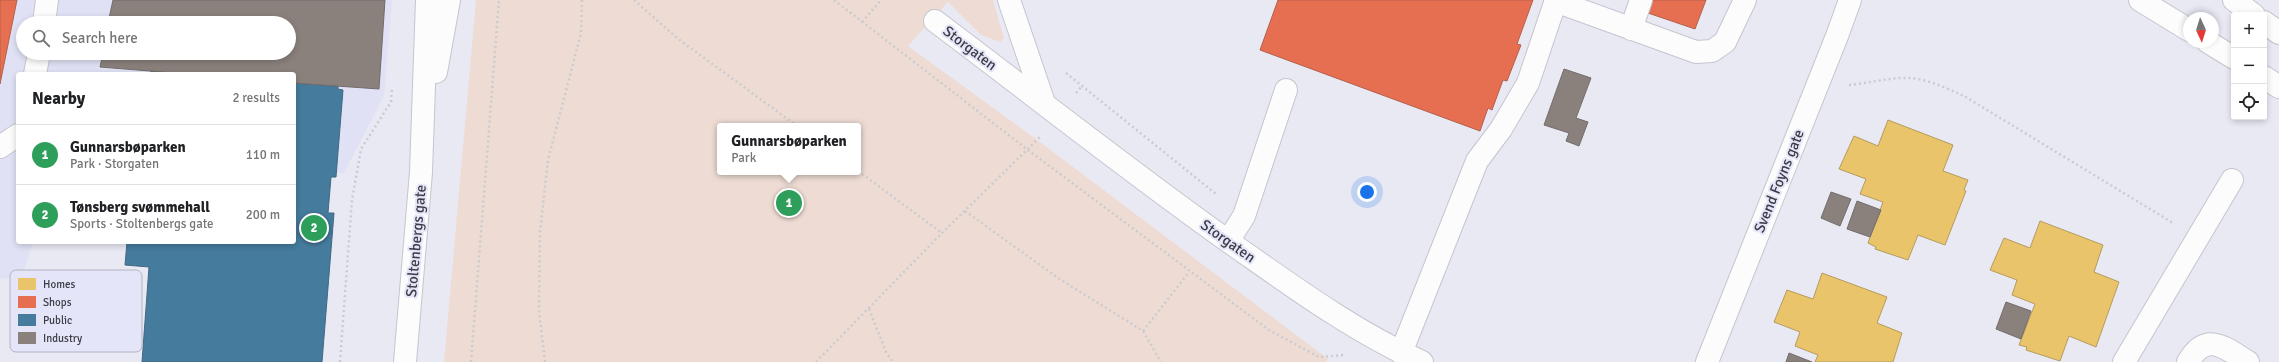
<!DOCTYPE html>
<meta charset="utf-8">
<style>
:root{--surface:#fff;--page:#f6f6f6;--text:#202124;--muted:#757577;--line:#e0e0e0;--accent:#d93025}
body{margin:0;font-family:Signika,sans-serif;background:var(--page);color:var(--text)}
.controls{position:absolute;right:12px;top:12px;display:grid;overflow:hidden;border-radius:4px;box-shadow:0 2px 6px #0003}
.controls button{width:36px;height:36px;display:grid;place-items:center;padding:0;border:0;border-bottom:1px solid var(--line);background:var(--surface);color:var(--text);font:20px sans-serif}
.compass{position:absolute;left:2183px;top:12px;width:36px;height:36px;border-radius:50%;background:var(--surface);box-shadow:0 2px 6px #0003;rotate:176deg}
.you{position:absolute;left:1367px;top:192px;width:14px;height:14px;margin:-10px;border:3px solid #fff;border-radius:50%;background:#1a73e8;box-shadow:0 0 0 6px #1a73e833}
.badge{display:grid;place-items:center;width:26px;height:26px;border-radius:50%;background:var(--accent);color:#fff;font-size:13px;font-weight:700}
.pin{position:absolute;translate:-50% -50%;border:2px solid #fff;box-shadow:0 1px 4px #0006}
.popup{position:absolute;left:717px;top:123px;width:144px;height:52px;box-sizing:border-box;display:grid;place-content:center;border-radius:4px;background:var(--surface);filter:drop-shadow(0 1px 3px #0005);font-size:13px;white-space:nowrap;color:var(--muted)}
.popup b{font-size:15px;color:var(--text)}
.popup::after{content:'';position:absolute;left:50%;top:100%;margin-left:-8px;border:8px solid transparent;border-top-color:var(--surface)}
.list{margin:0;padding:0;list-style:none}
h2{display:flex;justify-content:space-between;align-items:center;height:52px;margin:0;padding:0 16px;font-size:17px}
h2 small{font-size:13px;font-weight:400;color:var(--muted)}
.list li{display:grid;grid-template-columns:26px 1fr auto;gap:12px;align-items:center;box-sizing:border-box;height:60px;padding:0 16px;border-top:1px solid var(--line)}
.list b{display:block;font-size:15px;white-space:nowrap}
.list p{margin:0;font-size:13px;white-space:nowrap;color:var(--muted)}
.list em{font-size:13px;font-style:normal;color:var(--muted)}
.icon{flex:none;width:22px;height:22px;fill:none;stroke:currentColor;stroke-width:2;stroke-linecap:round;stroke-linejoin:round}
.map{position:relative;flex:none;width:2279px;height:362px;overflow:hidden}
.search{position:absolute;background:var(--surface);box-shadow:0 2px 6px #0003;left:16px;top:16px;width:280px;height:44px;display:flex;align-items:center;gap:10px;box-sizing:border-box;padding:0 14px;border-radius:22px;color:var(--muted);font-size:15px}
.panel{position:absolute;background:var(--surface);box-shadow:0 2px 6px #0003;left:16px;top:72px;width:280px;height:172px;border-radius:4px}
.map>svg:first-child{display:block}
</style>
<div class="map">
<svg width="2279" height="362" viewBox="0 0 2279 362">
<rect width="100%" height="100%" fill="#e9e9f4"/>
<!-- built -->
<path fill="#e0e1f5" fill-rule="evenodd" d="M0 0H392L384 96 344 173 294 170V74H18V242H33L22 277 0 279ZM23 23H289V53H23Z"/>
<!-- green -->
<path fill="#eedcd4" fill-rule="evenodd" d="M476 0H993L1004 38 1000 42 981 35 948 2 908 46 1036 139 1328 359 1326 362H444ZM720 126H858V172H720Z"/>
<!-- homes -->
<path fill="#e9c46a" stroke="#b59b5f" d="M1888 120 1953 145 1943 171 1968 180 1964 190 1966 191 1945 245 1918 235 1908 260 1875 249 1876 247 1868 243 1883 202 1860 194 1866 179 1839 169 1854 136 1878 146Z
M2040 221 2103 245 2094 272 2119 282 2096 347 2069 336 2060 361 2026 350 2027 347 2019 345 2035 304 2012 295 2017 280 1990 270 2004 238 2030 248Z
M1822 273 1887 297 1877 323 1902 333 1893 362H1815L1818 355 1795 346 1800 332 1774 322 1787 290 1813 299Z"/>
<!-- shops -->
<path fill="#e76f51" stroke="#b3604d" d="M0 0H17L0 84Z
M1278 0H1533L1517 44 1521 45 1507 81 1503 80 1492 110 1488 108 1480 131 1260 50Z
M1650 0H1706L1695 29 1645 12Z"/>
<!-- public -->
<path fill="#457b9d" stroke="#426882" d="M151 71 187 74H151Z
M294 83 338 86V89L343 90 336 177H331L328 213H334L322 362H142L149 267 125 265 127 242H294Z"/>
<!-- industry -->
<path fill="#8a817c" stroke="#726c6b" d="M113 0H385L379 89 294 83V74H187L100 67 103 53H289V23H108Z
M1564 69 1591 78 1576 118 1588 122 1579 146 1566 141 1569 133 1544 125Z
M1831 192 1851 199 1840 226 1821 218Z
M1857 201 1881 210 1870 237 1847 229Z
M2006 302 2031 311 2021 339 1996 329Z
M1789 353 1812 362H1786Z"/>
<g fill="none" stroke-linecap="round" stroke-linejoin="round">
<!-- minor casing -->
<g stroke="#c4c5ce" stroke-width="24">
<path id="minor" d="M1009 0 1044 103
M1555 1 1696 52 1712 51 1725 42 1745 0
M935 21C1035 96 1133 174 1235 246 1295 288 1355 332 1422 362
M44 23 47 0
M1631 29 1641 0
M35 74 39 53
M0 147 18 135
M1228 241 1244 216 1286 90
M1401 353 1477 161 1501 129 1528 83 1556 0
M1707 362 1837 36 1850 0
M2124 362 2232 180
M2188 362C2206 331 2224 347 2248 362"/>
</g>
<!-- major casing -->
<g stroke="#c4c5ce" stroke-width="24">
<path id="major" d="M2140 0 2189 30
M2234 0 2254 15
M2264 22 2279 33
M2208 42 2234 58
M436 72 449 0
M2264 77 2279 87
M405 362 421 172 427 0"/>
</g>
<!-- path -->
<path stroke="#cbcbce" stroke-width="2.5" stroke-dasharray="2 3" stroke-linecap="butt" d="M634 0 677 38 797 126
M834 0 1028 150 1269 330 1319 357 1344 355
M862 22 881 0
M1066 73 1216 194
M1849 85C1870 83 1891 77 1911 78 1930 80 1948 89 1964 96L2173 223
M1076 93 1082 86
M858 171 942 233
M965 211 1058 278 1143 331 1161 362
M869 309 886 352 893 362
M1143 331 1189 272
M340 362 352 200 361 149 391 102 392 88
M471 362 499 0
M545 362 539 310 540 232 548 160 581 33 582 0
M816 362 942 233 1040 137"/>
<!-- minor -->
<use href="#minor" stroke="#fcfcfd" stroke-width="22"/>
<!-- major -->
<use href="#major" stroke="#fcfcfd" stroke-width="22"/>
</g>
<g text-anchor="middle" stroke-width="4" stroke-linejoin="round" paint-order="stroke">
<!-- street labels -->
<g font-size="15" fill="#3b3c44" stroke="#e4e5f9">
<text transform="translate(970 48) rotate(37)" y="5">Storgaten</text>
<text transform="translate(1779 181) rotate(-68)" y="5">Svend Foyns gate</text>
<text transform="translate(416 241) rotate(-85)" y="5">Stoltenbergs gate</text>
<text transform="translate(1228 241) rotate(35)" y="5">Storgaten</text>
</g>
</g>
<!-- legend -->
<rect x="10" y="270" width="132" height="82" rx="6" fill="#e4e5f9" stroke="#b1b2c3" stroke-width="1"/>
<rect x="18" y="278" width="18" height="12" fill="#e9c46a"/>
<rect x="18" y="296" width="18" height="12" fill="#e76f51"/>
<rect x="18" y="314" width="18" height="12" fill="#457b9d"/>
<rect x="18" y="332" width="18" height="12" fill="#8a817c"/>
<g font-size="11" fill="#3b3c44">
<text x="43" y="288">Homes</text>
<text x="43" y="306">Shops</text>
<text x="43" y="324">Public</text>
<text x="43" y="342">Industry</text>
</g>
</svg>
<div class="controls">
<button>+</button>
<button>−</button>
<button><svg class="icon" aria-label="locate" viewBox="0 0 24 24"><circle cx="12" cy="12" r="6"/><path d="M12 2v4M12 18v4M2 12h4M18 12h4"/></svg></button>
</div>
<svg class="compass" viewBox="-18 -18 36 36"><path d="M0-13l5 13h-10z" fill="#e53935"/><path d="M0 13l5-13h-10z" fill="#757577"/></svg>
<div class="you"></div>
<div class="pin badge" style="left:789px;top:203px;background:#2e9e5b">1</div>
<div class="popup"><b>Gunnarsbøparken</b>Park</div>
<div class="pin badge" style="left:314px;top:228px;background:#2e9e5b">2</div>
<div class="search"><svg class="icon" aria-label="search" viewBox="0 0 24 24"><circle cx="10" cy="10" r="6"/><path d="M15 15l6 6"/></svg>Search here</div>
<section class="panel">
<h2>Nearby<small>2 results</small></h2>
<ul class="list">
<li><span class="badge" style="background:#2e9e5b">1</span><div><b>Gunnarsbøparken</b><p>Park · Storgaten</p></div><em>110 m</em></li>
<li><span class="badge" style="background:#2e9e5b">2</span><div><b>Tønsberg svømmehall</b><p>Sports · Stoltenbergs gate</p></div><em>200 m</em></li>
</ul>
</section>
</div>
